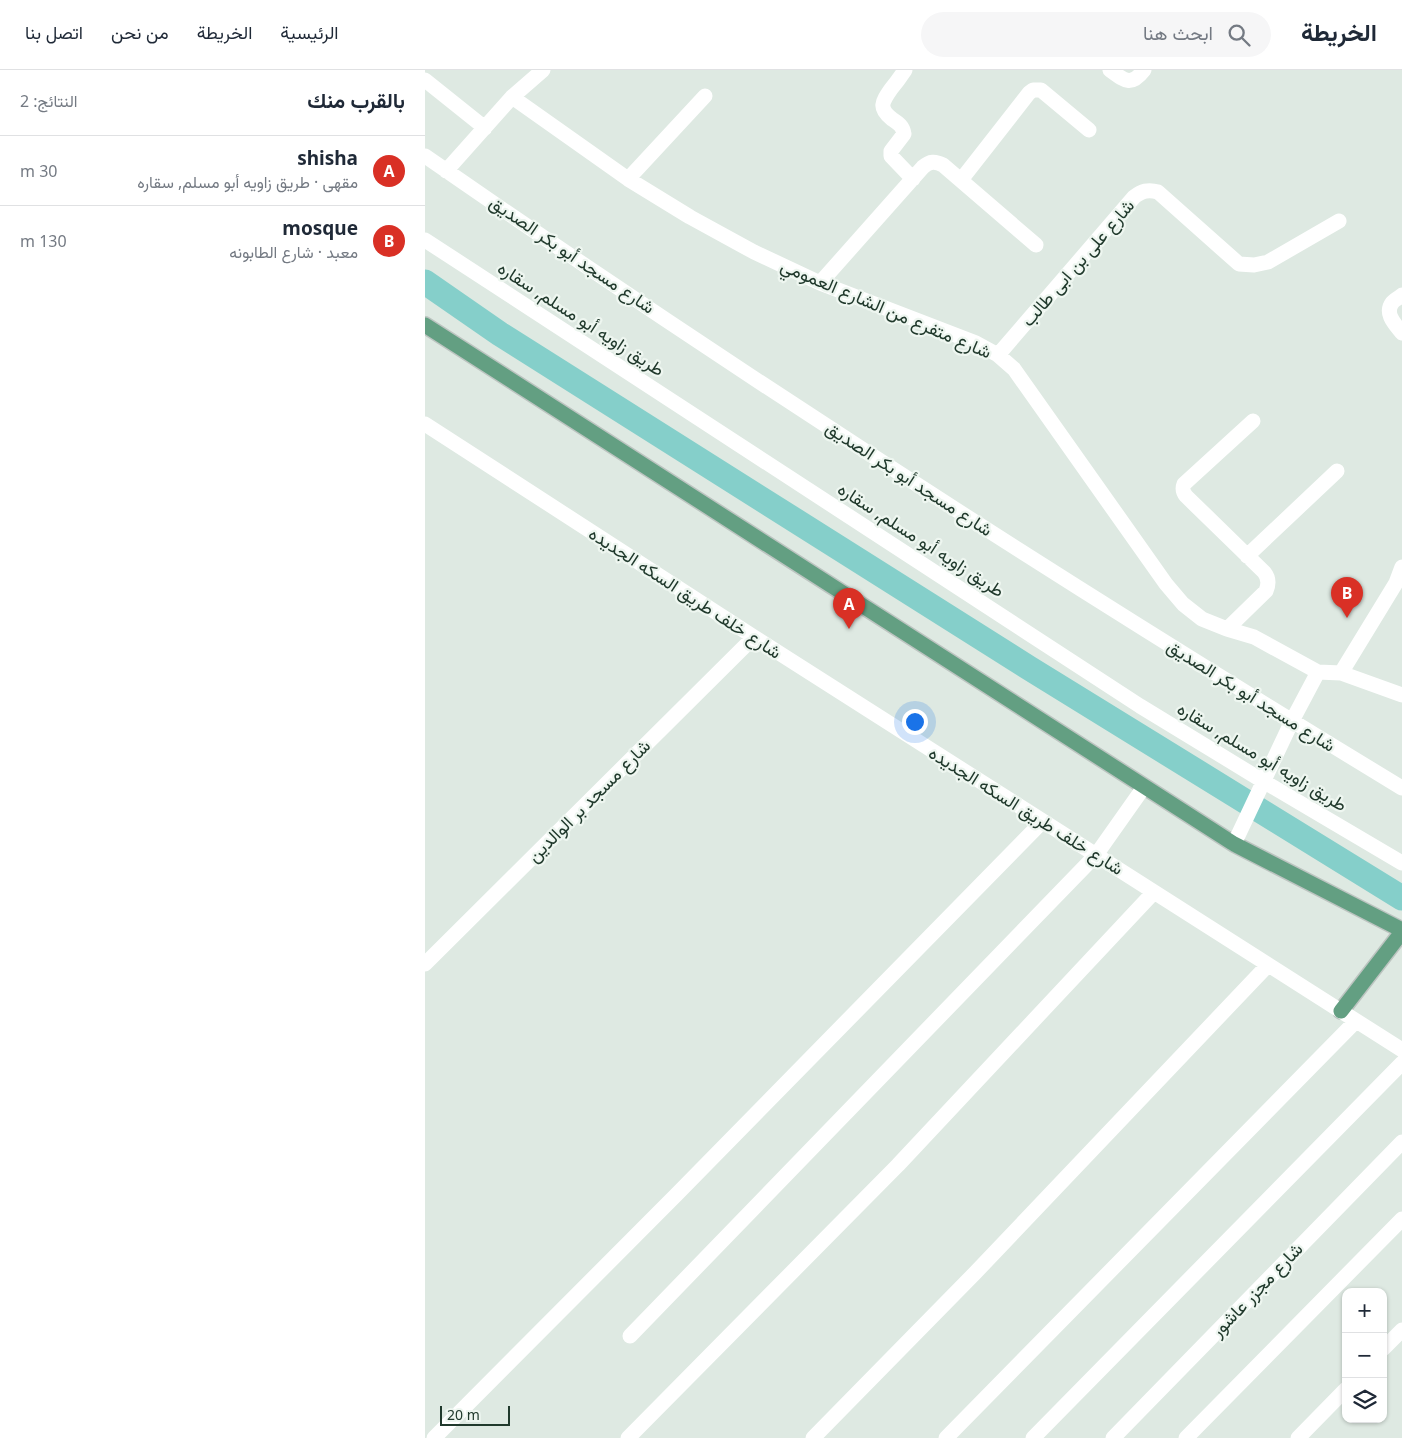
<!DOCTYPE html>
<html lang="ar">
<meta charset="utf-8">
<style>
:root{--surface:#fff;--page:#f6f6f7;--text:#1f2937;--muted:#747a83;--line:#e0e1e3;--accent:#d93025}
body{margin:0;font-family:"Noto Sans",Vazirmatn,sans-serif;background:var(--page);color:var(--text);direction:rtl}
.controls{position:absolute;right:15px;bottom:15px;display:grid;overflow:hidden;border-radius:10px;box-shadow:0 1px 4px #0004}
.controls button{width:45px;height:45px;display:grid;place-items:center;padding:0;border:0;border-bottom:1px solid var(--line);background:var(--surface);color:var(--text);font:25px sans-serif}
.scale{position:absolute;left:15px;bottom:12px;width:70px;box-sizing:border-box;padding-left:5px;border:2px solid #20392c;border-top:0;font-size:14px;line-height:18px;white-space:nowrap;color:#20392c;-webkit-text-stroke:4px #eef6f0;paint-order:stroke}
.you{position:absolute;left:489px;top:651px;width:18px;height:18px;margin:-12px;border:4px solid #fff;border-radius:50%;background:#1a73e8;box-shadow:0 0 0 8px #1a73e833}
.badge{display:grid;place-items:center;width:32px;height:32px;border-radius:50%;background:var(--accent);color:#fff;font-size:16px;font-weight:700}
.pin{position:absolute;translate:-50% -41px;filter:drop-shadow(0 1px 2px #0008)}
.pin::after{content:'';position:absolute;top:26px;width:18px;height:15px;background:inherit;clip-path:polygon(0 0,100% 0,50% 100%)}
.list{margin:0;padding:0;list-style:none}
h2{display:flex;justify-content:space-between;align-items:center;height:65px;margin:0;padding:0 20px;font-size:21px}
h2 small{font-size:16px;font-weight:400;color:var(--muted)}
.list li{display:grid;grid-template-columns:32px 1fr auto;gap:15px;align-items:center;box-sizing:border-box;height:70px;padding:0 20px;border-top:1px solid var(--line)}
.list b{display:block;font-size:19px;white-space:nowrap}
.list p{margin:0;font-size:16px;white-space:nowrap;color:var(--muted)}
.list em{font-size:16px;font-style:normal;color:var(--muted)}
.icon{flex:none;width:28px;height:28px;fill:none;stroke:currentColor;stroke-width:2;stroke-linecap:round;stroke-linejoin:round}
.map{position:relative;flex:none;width:977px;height:1368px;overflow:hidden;direction:ltr}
header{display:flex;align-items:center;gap:30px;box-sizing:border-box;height:70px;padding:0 25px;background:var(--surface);border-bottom:1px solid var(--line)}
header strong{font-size:24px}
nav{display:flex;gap:28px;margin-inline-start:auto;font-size:18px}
.search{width:350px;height:45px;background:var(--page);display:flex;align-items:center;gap:12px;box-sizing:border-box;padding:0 18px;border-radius:28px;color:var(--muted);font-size:19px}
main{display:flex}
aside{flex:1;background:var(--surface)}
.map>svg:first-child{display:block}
</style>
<header>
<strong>الخريطة</strong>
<div class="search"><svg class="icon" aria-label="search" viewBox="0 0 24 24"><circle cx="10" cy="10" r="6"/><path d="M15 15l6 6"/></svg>ابحث هنا</div>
<nav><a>الرئيسية</a><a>الخريطة</a><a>من نحن</a><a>اتصل بنا</a></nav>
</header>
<main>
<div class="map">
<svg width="977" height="1368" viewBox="0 0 977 1368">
<rect width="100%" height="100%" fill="#dee9e2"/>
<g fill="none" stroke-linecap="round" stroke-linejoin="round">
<!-- canal -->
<path stroke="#85cfca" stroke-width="25" d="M0 212 75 264 604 598 977 828"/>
<!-- major casing -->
<g stroke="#bcc4c0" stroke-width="18">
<path id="major" d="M0 255 809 774 977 860
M916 941 977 862"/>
</g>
<!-- minor -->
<path stroke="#fff" stroke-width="15" d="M480 0C476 6 471 13 466 19 457 32 453 38 467 49 473 53 478 56 479 64L466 81V86L488 109
M685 0C700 11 706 17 719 0
M0 10 60 58
M87 27 203 109 265 147 329 182 395 213 551 273 573 285 589 299 741 514 758 534 777 549 802 559 829 567 893 602 916 603 977 625
M0 86C319 307 646 517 977 718
M21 101 87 27 118 0
M203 109 280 26
M536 110 604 23 608 20H616L664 60
M0 170 715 636 838 711 977 793
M395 213 498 97C505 91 510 91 518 95L611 175
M977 225C974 228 969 230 967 233 959 244 971 255 977 263
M573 285 709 127C717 121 723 119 733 122L814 194 829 195 843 192 914 151
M0 354 329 567 977 980
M822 486 912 401
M802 559 841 521C844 514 844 508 839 502L761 426C758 422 757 419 759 414L828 351
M916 603 971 513 977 497
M809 774 867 651 893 602
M0 894 329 567
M205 1266 671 785 719 717
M958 1279 977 1260
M9 1368 252 1124 618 751
M203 1368 473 1095 729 822
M388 1368 550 1203 843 895
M521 1368 931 951
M608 1368 977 993
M688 1368 977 1072
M761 1368 977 1149
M873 1368 921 1319"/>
<!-- major -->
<use href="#major" stroke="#639f82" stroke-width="15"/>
</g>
<g text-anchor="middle" stroke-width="4.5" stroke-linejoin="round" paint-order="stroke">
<!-- street labels -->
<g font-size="18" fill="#20392c" stroke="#eef6f0">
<text transform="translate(147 185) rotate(34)" y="6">شارع مسجد أبو بكر الصديق</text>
<text transform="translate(653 193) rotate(-49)" y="6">شارع على بن ابى طالب</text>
<text transform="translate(461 239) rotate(23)" y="6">شارع متفرع من الشارع العمومي</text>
<text transform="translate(156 249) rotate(33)" y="6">طريق زاويه أبو مسلم, سقاره</text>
<text transform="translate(484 409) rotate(33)" y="6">شارع مسجد أبو بكر الصديق</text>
<text transform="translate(496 470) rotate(33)" y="6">طريق زاويه أبو مسلم, سقاره</text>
<text transform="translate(260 523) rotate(33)" y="6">شارع خلف طريق السكه الجديده</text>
<text transform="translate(826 626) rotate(32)" y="6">شارع مسجد أبو بكر الصديق</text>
<text transform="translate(837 687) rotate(31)" y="6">طريق زاويه أبو مسلم, سقاره</text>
<text transform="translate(164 731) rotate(-45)" y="6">شارع مسجد بر الوالدين</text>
<text transform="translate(601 741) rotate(32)" y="6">شارع خلف طريق السكه الجديده</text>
<text transform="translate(832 1220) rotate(-46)" y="6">شارع مجزر عاشور</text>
</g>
</g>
</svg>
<div class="controls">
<button>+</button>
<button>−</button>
<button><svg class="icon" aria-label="layers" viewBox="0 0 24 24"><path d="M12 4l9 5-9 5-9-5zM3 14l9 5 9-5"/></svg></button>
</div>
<div class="scale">20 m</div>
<div class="you"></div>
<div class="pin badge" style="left:424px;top:559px">A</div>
<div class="pin badge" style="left:922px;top:548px">B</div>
</div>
<aside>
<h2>بالقرب منك<small>النتائج: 2</small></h2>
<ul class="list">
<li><span class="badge">A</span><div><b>shisha</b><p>مقهى · طريق زاويه أبو مسلم, سقاره</p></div><em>30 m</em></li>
<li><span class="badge">B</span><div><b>mosque</b><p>معبد · شارع الطابونه</p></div><em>130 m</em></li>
</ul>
</aside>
</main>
